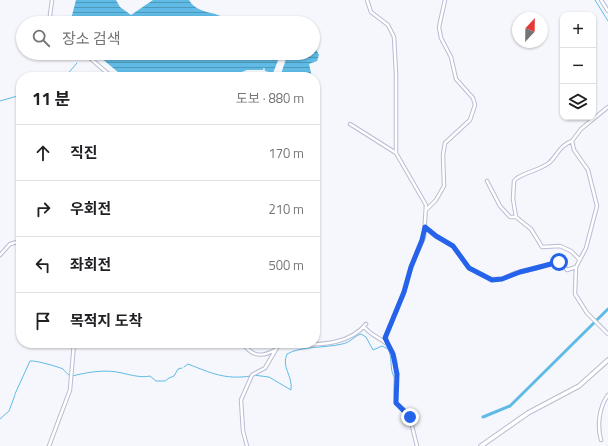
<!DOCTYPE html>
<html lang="ko">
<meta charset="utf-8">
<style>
:root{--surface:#fff;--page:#f2f2f2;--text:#202124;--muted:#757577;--line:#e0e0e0}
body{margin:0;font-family:"Titillium Web","Noto Sans KR",sans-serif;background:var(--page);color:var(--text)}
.controls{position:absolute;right:12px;top:12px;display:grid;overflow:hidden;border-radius:8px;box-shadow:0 1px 3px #0004}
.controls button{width:36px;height:36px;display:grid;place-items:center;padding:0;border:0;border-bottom:1px solid var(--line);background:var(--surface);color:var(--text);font:20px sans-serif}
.compass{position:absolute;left:512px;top:12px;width:36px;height:36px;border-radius:50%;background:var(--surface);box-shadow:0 1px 3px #0004;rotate:22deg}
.stop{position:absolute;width:12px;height:12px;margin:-9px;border:3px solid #2563eb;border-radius:50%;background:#fff}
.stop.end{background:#2563eb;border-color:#fff;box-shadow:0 1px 4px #0008}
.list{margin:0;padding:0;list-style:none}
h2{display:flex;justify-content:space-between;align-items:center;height:52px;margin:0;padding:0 16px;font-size:17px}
h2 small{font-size:13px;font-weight:400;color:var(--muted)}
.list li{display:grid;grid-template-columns:26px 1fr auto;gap:12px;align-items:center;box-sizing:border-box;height:56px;padding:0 16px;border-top:1px solid var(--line)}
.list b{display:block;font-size:15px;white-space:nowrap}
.list em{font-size:13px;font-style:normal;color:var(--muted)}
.icon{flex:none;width:22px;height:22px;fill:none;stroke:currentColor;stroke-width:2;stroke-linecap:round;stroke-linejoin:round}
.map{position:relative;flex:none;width:608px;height:446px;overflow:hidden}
.search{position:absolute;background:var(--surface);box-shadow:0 1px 3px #0004;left:16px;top:16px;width:304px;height:44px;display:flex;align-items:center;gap:10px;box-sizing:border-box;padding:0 14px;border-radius:22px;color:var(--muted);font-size:15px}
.panel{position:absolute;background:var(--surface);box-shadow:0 1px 3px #0004;left:16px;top:72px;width:304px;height:276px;border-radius:16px}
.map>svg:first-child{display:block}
</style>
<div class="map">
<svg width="608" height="446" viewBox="0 0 608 446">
<defs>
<pattern id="water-rules" width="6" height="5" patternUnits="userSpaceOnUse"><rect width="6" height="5" fill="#5fbbe5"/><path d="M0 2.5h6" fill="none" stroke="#4e98ba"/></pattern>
</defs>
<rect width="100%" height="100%" fill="#f6f7fc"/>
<!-- water -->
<path fill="url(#water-rules)" d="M76 0H116L120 7 131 15 153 0H189C199 17 221 9 228 23H70Z
M313 48 316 49 319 55 317 61 309 64 312 77H280L288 53H313Z
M95 53H281L273 73 265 71 264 67 263 70H247L234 75 210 77H124Z"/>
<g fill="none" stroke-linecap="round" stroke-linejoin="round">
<!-- stream -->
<path stroke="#5fbbe5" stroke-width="1" d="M595 0 608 21
M65 77 77 63
M0 101 21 95
M184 367 188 364C211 373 225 380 251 376
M253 375 269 377 291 390C293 376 281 367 287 354 300 346 326 348 342 344 350 343 354 336 361 334L366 337 373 350 382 346 388 349C393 358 389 368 394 377
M72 376C89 372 105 369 122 373 131 375 141 378 150 376L156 381H165L169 378 174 376 178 369 182 368
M15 394 30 361C35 360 59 367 63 369 65 371 67 374 70 376
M0 419 9 411 15 395"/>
<!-- canal -->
<path stroke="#5fbbe5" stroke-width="3" d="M483 417 510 406 608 309"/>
<!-- street casing -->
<g stroke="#b8bcd4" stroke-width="4.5">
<path id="street" d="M52 0 50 15 52 23
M367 0 371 12 388 25 394 37 396 73V153
M601 0 608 11
M84 53 112 77
M608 107 581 129 572 141 574 150 588 170 597 206 586 248 576 267 575 294 587 313 608 334
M350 124 396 153 426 205 424 237 411 267 404 292 386 336 387 344
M572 141C560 145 557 156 549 163 539 170 527 172 517 178L514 181 513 199 516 217 531 229 542 247 560 246 571 251 579 259
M487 181 500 206 510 217H516
M426 210 436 200 444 186 443 155 445 143 470 120 475 105 473 98 456 79 451 57 441 38 439 27 445 0
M425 227 436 236 453 246 469 268 491 279H502L515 273 538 268 554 262 561 263 567 270 576 267
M0 255 10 244 21 241
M364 327C373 337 379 337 387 344 402 359 393 385 396 403L409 414 417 446
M243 343C251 356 261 358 275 350
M601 440C597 426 599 407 608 395
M49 446 70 390 74 343
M247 446 243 431 241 400 252 375 265 368 278 346C306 343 345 350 366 324"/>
</g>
<!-- secondary casing -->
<g stroke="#b8bcd4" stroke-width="5.5">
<path id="secondary" d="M481 446 528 413 579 386 608 360"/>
</g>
<!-- street -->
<use href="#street" stroke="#fff" stroke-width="2.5"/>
<!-- secondary -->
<use href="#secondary" stroke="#fff" stroke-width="3.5"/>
</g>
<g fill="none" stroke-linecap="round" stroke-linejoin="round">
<!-- route -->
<path stroke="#2563eb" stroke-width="5" d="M410 417 396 403 397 374 393 354 385 338 404 292 411 267 422 240 425 227 436 236 453 246 469 268 492 280 502 279 520 272 559 262"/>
</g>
</svg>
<div class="controls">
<button>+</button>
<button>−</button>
<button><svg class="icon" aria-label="layers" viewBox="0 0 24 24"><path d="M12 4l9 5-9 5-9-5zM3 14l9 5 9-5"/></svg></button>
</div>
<svg class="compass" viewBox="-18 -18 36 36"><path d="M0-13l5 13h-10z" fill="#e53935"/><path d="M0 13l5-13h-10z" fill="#757577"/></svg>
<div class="stop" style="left:559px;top:262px"></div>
<div class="stop end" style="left:410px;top:417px"></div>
<div class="search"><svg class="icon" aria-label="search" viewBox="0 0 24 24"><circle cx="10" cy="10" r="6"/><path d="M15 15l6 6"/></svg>장소 검색</div>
<section class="panel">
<h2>11 분<small>도보 · 880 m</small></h2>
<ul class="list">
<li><svg class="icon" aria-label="ahead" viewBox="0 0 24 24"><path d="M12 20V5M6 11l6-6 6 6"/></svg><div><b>직진</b></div><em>170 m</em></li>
<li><svg class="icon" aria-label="right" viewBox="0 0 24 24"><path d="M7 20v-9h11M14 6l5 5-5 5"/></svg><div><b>우회전</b></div><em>210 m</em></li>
<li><svg class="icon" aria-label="left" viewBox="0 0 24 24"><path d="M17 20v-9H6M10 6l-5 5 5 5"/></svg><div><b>좌회전</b></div><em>500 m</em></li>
<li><svg class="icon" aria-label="arrive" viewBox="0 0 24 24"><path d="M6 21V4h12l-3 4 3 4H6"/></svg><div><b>목적지 도착</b></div></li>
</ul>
</section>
</div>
